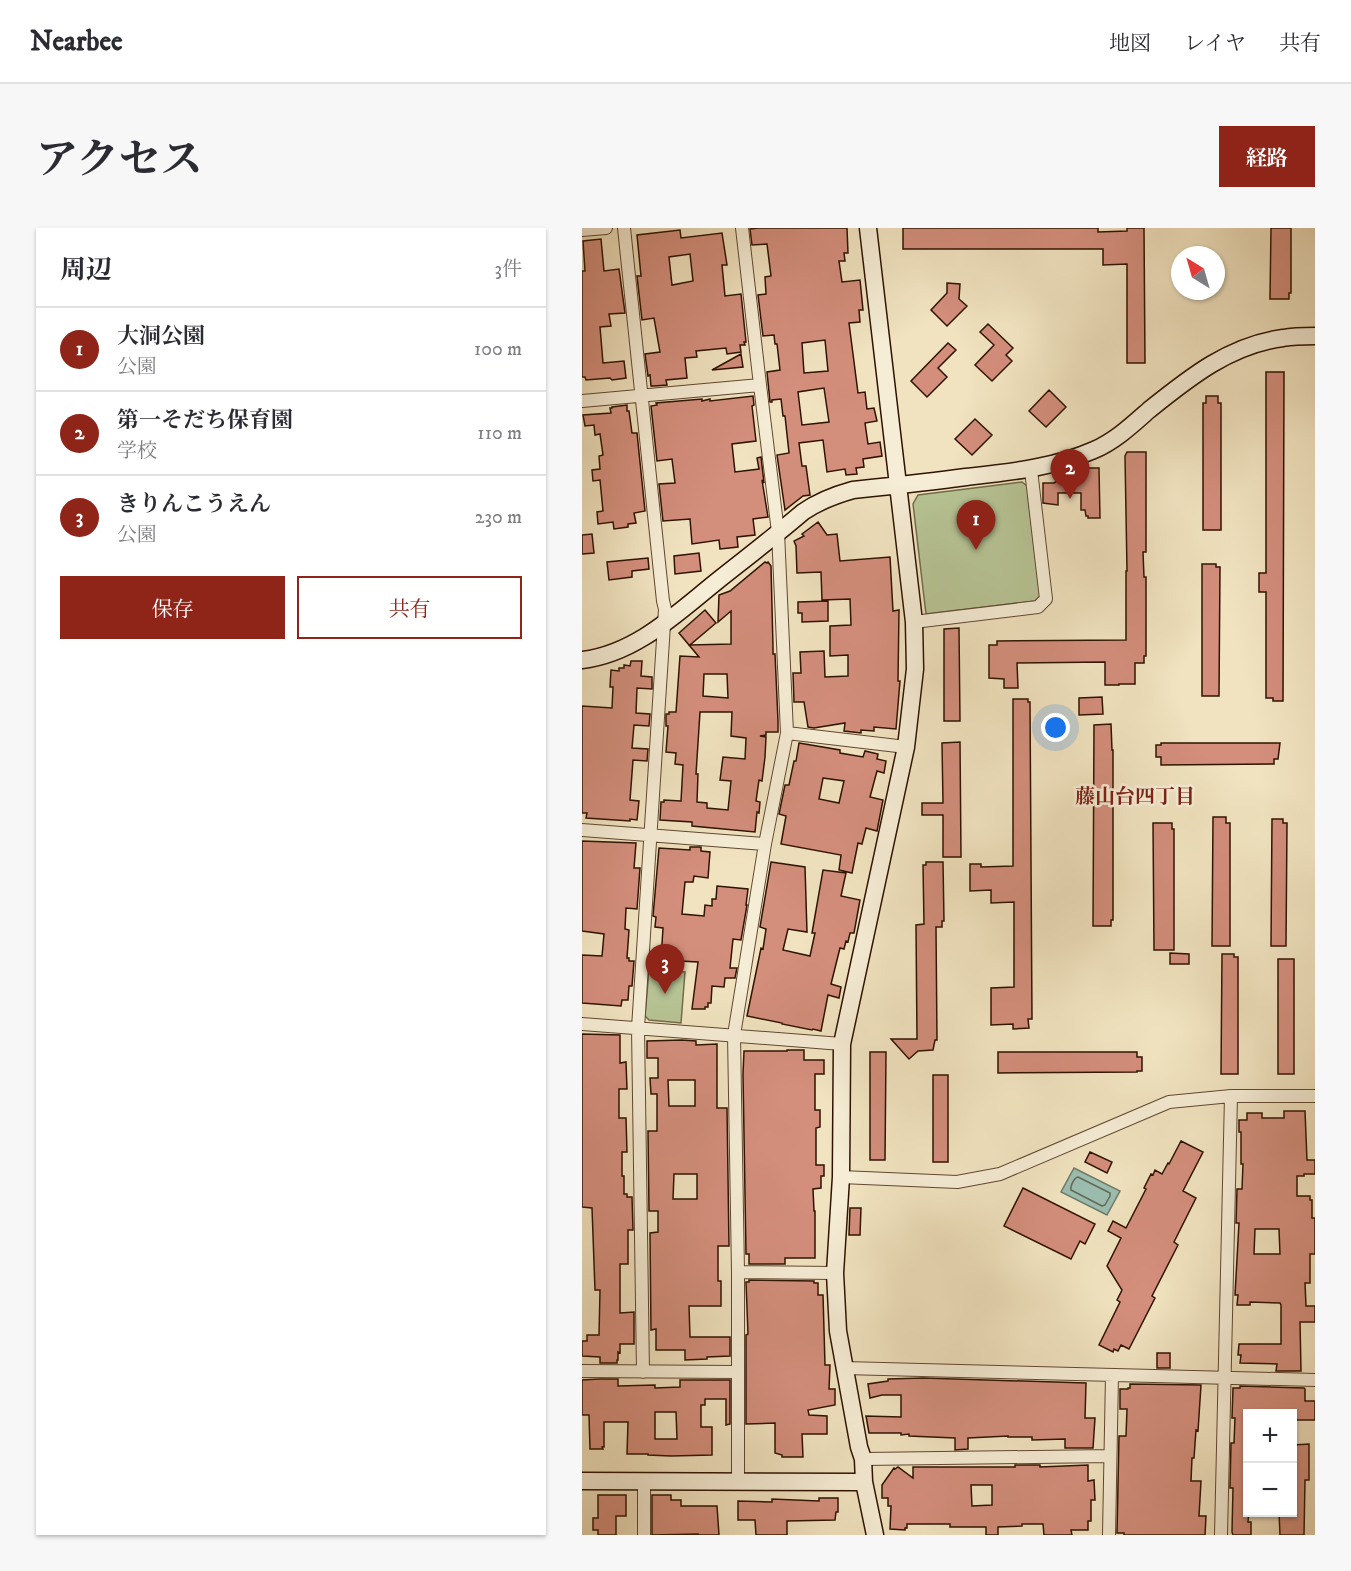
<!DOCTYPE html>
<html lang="ja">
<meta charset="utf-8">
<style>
:root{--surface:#fff;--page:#f7f7f7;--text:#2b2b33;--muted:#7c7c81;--line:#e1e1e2;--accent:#8f2418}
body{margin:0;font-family:"IM FELL DW Pica","Noto Serif JP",serif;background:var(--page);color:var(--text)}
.controls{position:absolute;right:18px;bottom:18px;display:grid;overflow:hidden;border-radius:0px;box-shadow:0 2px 4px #0004}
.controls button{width:54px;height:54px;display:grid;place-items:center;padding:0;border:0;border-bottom:2px solid var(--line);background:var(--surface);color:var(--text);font:30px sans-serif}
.compass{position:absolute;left:589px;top:18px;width:54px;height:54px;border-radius:50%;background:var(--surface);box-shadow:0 2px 4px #0004;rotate:323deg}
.you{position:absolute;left:474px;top:500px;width:21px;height:21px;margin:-15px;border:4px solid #fff;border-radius:50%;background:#1a73e8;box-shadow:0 0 0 9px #1a73e833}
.badge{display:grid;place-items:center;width:39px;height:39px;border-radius:50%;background:var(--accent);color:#fff;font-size:20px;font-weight:700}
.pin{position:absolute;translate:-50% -50px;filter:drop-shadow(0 2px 3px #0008)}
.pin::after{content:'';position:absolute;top:32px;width:21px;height:18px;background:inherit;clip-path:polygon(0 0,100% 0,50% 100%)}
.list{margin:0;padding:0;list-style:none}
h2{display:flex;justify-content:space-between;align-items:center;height:78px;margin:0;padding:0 24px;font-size:26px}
h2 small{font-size:20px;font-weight:400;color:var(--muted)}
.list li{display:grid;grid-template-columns:39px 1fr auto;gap:18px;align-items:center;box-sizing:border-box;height:84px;padding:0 24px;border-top:2px solid var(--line)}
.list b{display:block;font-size:22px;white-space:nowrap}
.list p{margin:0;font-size:20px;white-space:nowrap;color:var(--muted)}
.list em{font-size:20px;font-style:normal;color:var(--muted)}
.actions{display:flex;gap:12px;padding:18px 24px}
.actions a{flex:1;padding:14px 0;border:2px solid var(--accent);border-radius:0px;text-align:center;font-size:21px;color:var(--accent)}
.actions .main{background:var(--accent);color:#fff}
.map{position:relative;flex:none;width:733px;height:1307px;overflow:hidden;border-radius:0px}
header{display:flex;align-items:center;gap:36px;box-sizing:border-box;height:84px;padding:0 30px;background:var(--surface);border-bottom:2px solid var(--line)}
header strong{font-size:28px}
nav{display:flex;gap:33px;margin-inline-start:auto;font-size:21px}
.intro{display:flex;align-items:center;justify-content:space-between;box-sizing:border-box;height:144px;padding:0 36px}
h1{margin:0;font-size:42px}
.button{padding:15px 27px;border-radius:0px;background:var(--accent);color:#fff;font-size:21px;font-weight:700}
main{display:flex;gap:36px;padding:0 36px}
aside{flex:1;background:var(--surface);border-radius:0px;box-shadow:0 2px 4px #0004}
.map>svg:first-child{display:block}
</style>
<header>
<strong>Nearbee</strong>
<nav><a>地図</a><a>レイヤ</a><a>共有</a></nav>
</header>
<div class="intro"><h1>アクセス</h1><a class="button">経路</a></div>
<main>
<aside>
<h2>周辺<small>3件</small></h2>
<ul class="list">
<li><span class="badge">1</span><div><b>大洞公園</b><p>公園</p></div><em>100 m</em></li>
<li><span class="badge">2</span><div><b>第一そだち保育園</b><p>学校</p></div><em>110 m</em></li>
<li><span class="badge">3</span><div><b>きりんこうえん</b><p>公園</p></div><em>230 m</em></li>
</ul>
<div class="actions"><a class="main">保存</a><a>共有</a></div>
</aside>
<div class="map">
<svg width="733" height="1307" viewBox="0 0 733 1307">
<rect width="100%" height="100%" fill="#f1e3c0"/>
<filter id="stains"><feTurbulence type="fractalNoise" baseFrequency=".00333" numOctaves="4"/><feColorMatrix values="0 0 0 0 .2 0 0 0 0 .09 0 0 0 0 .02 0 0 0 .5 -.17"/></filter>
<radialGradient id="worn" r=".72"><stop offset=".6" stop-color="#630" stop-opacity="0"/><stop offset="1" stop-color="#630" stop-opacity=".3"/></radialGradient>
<!-- green -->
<path fill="#b7c495" stroke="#736c4a" stroke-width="1.5" d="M440 254 445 258 458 368 453 373 344 386 331 276 336 267Z
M67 742 103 744 99 795 67 792 63 788Z"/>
<!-- water -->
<path fill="#9bbeb0" stroke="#707a6a" stroke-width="1.5" d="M492 940 538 963 525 987 479 964Z"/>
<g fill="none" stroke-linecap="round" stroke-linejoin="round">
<!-- shore -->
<path stroke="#656858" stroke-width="1.5" d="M496 949 528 965V968L523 977 520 978 489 962C488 958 492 950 496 949Z"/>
</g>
<!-- building -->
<path fill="#d38e7c" stroke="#2f1300" stroke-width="1.5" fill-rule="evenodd" d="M176 0H265L266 25H262L263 33H257L260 54 278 52 281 82H277L278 94 267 95 276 165 283 164 285 181 292 180 295 193 283 195 286 216 298 214 300 228 281 231 282 239 274 240 275 246 264 247 263 241 245 244 241 212 217 215 220 238H224L228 267 221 268 203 282 195 227 207 225 203 188H201L199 171 190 172V174H188L185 144 198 142 195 116H193L192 107 181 108 176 67 184 66 183 49 189 48 185 16 170 17 168 1ZM243 112 246 143 222 145 220 115ZM242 160 247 194 220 197 216 164Z
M321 0H516V4L545 3V0H562L563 135H545V36L521 37V21H321Z
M689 0H709V65H707V71H688Z
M98 2 99 10 140 5 145 37H140L143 68 159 66 164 114H162L163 117H158L159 124 145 126 144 120 114 123 115 129 103 130 105 150 84 152 85 157 72 158H69L68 147 66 148 63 126 78 124 72 90 60 92 55 48H59L55 7ZM108 26 111 53 90 57 87 29Z
M19 11 22 43 37 41 43 85 27 86 29 98 18 99 21 135 42 133 44 150 30 152 28 150 4 152 3 149H0V43H3L1 13Z
M365 55 378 56 377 71 385 78 365 98 349 82 365 65Z
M406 96 431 120 424 127 430 133 410 153 393 137 412 117 398 104Z
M366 115 374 122 356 140 365 149 345 169 329 153Z
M159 126 161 139 130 142Z
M684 144H702L701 473H691V470H684V364H677V345H684Z
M467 162 484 179 464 199 447 183Z
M171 168 172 177 170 178 174 213 150 216 153 244 177 241 175 230 179 229 182 255 180 252 186 289 171 291 173 307 155 309 156 319 138 321 137 312 110 316 108 291 81 293 77 256 93 255 90 231 75 233 69 178 75 177 74 175 120 171V173L128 171V173Z
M624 168H636V175H639V302H621V175H624Z
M45 177V183H47L50 205H55L63 283 52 285 54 295 46 296V299L32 301 31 294 16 296 15 284 21 283 18 252 11 253 10 242 18 241 17 228 21 227 18 206 13 207 12 197 3 198 1 187 29 185 28 180H30V179Z
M393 191 410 207 390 227 373 211Z
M545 224H564V324H561L562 349H564V428H562V435H553V456H537V457H523V434L435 435 436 460H422V451L407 450V417H415V413L544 412V343H545L543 228Z
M501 240H517L518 290H506V288H504L503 282H499V265H476V277L461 275V255H472L483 248 492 245Z
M236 294 245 307 255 306 258 333 308 329 311 383 317 382 316 453H318L314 501 292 499V503L279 502V505L262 503 263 495 232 500 226 499 222 474H212L211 445H219L218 424 242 423 243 449 266 448V427L248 428V398L269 397 268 371 240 372 239 344 215 345 214 318 212 313 222 308 220 306Z
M10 306 12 325 0 326V307Z
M117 325 119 343 93 346 92 328Z
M66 330 67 341 50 343V349L27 352 25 334Z
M183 334 185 335 186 334 189 338 191 419V426H193L196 493V504H184V507L178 508 184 509 183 529 180 553 177 552 174 573 178 574 177 585 175 584 173 604 110 598V594L78 592 79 574H82V572L99 573 101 537 93 536 94 525 84 524 86 498H84V486H87V484H94L98 428 117 429 97 405 123 382 134 395 108 417 149 416V383L136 394 137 367 148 363ZM122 446H145L146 470 121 468ZM118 484H150L149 508 164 510 163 531 141 529 138 552 149 553 146 582 125 580V575L115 574 116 546H114Z
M620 336H634V339H638L637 468H620Z
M246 373V393L220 394V385H216V374Z
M377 400 378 493H362V401Z
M49 433H60L59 448 70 449V461L55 460 54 485 68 486 67 498 52 497 50 520 66 521 65 533 51 532 48 572 57 573 55 592 48 591V593L4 590 5 585H0V478L30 480 31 459H28L29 442 37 443V440H42V437L48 438Z
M520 469 521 486 497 487V470Z
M431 471H446V474H448L450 791H446L447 800 431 801V796L409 797V760L432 759V674L409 675V662L388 663V636H399V639L431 638Z
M529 496 530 522H531V692H529V698H511L512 497Z
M378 514 379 629H361V587H340V575H361L360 515Z
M217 515 258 522V525L281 529 283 523 296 526 295 531 304 533 302 545 295 543 288 569 301 572 295 603 284 600 280 616 276 615 270 645 257 642 259 627 199 616 204 588 197 586 203 557H207L212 533H214ZM241 550 262 553 257 575 237 571Z
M579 515H698L696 531H692V536L579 537V529H574V517H579Z
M631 589H644V595H648V718H630Z
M690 591H701V595H705L704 718H689Z
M571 595H590V601H592V722H572Z
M0 613 54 615 52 640H58L55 681 44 680 43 701 47 702 45 730H47V733H52L50 758H47L46 772H40L39 778 0 775V727L20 728 22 706 0 703Z
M108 619H119V623L128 624 126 650 112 648 111 654H103L100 686 122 688 123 677 130 678V671H134L135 658 166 661 164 677H165L159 712 151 711 148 740H155L153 750H143L142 759 130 758 129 775H126V779H123V781H110L116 734 79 732 81 700 73 699 74 689 71 688 77 620 108 622Z
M189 634 223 639 225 704 206 701 201 722 228 728 233 705H230L241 642 264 645 259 668 278 672 272 705H268L266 714 264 713 262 721 258 720 249 756 259 759 257 770 246 767 239 803 231 801 230 802 200 796V795L165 788 179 720 181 721 184 701 178 699Z
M344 634H361L362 693H360V699H354L355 812H353L351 822 336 823 327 831 309 811H335L334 697 342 696 341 637H344Z
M588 725 607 726V736H588Z
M640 726H652V729H656V846H639Z
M696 731H712V846H696Z
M0 806 38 807V835L44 834 45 861H37V890H44L45 924H40V948H42V966H45V969H50L51 1002H46V1036H38V1085L52 1084V1116H38V1125L36 1124V1132H35V1135H18V1129L0 1128V1113H5V1107H17L18 1062H13L10 980 0 979Z
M100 812 114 813V817L135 816V880H145L147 1018H136V1053H139V1078H107L108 1109H148V1128L125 1129V1131L103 1132V1122H74V1101L69 1102 68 1005 76 1004V983H67L66 903H75V866H69L68 850H76V830H65V813ZM86 852H113V878H87ZM92 946H115V971H91Z
M205 822H222V832H242V846H233V882H238V899L234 900V937H242V948H239V960L231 961 232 983H233V1030H203V1036H167V1026H164L161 846 162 823H205Z
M288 824H304L303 932H288Z
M416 824H555V829H560V843H555V844L416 845Z
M351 847H366V934H351Z
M702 883H723L725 932H733V946H722V948H715V968H728V972H730V990H733V1026H728V1055H723L724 1078H733V1094H718L719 1143H694L695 1136 658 1135 659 1127H656L657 1116H699V1077L698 1075 668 1074V1077H655L656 1067H653L657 995H654L655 961H660L661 936H659V904H657V892H665V885H680V890H702ZM673 1001H697L698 1026H672Z
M599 913 621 924 601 963 614 970 592 1014 596 1017 570 1068 573 1070 547 1121 539 1117 536 1123 532 1121 531 1124 517 1117 538 1074 535 1072 540 1062 525 1038 539 1010 526 1003 531 993 544 1000 564 961 562 960 569 946 571 947 573 942 580 946 586 935 587 936Z
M508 924 530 934 525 945 503 934Z
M441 960 513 996 503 1016 498 1013 489 1031 422 998Z
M268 980H279L278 1007H267Z
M167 1052 232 1053V1055H236V1067H241L243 1137H248L247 1161H253V1177L226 1182 227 1187 245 1188V1206H220L221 1229H200V1227L193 1225V1195L164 1196V1107L166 1106 164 1054H167Z
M575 1125H588V1140H575Z
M341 1150 504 1155 503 1190H513L511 1220H483V1211L450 1212V1209H426V1208L386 1210V1221L373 1222V1210L327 1208V1206L319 1207V1205H287L284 1188 319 1189V1167H300L288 1170 286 1156 306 1153V1151Z
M18 1151H36V1158L73 1157V1160L98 1159V1152H148V1196L144 1197V1171H123V1177H119V1199H130V1227L89 1228 66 1227V1226H45L46 1194H22V1219H20L21 1221H8L7 1187H0V1152ZM73 1184H94L95 1211H73Z
M548 1156 619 1157 616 1203 614 1202 612 1230H610L609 1253H619L617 1288H624L623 1307H542V1305H535L537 1208H544L545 1181H538V1161H546V1160H548Z
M658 1158 722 1160 723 1161V1173H733V1192H711V1184H704V1182H682V1185H666V1284H667L666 1294H669V1307H651L650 1304 651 1260H648L649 1215H652L653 1190H650L651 1160H658Z
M727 1216V1252H723L722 1307H698L697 1284H711V1217Z
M433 1237H458V1239L506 1237V1253L512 1252 513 1272H509V1293H506V1302H489L490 1307H462L461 1296H440V1298L416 1299V1307H404V1299H368V1296H325V1300H323V1302L308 1301 309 1278H306V1270H300V1257L312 1240 313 1241 316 1239 331 1250V1239H433ZM389 1257H410V1277L390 1278Z
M16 1267H44V1288H34V1307H16V1302H11V1290H16Z
M70 1267H89V1272H99V1278H135L137 1307H116V1306L70 1307Z
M237 1270H256V1284H254L253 1292 205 1293V1307H174L173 1292H156V1273L190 1274V1271L237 1273Z"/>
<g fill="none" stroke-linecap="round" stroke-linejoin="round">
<!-- street casing -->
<g stroke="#604730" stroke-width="14">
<path id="street" d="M42 0 81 373 83 381 56 800 61 1144
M0 2 24 0
M0 173 178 157
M332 394 456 379 464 371 449 242
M205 505 324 519
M0 602 183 616
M0 796 260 816
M259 949 375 954 418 946 587 874 649 868H733
M156 1044 253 1045
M262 1140 733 1152
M0 1143 156 1144
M281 1231 528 1228
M62 1253V1307
M156 1253V1044L152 807 183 616 205 505 196 304 178 157 160 0
M527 1307 530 1147
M639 1307 649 868"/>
</g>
<!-- secondary casing -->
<g stroke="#2f1300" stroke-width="19">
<path id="secondary" d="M286 0 332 394 333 441 324 519 260 816 259 949 253 1045 256 1103 277 1219 281 1231 282 1254 293 1307
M0 432C53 426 94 386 134 354 163 331 193 308 221 284 237 273 253 267 271 262 309 258 347 254 384 249 428 244 471 240 512 222 533 213 550 197 567 182 608 149 648 117 701 110 712 108 723 108 733 108
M0 1253 282 1254"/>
</g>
<!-- street -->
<use href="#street" stroke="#f6edd6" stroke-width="12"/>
<!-- secondary -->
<use href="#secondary" stroke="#f6edd6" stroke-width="16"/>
</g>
<g text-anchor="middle" stroke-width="5" stroke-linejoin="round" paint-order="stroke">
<!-- neighbourhood labels -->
<g font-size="20" font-weight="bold" fill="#7a1f14" stroke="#f6edd6">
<text x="553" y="575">藤山台四丁目</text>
</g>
</g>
<rect width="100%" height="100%" filter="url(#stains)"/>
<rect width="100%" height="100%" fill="url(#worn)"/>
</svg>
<div class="controls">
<button>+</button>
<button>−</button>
</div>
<svg class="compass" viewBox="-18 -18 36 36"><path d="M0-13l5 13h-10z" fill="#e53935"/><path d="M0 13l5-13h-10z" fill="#7c7c81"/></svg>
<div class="you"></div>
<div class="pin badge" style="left:394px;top:322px">1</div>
<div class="pin badge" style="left:488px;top:271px">2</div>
<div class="pin badge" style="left:83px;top:766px">3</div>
</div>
</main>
